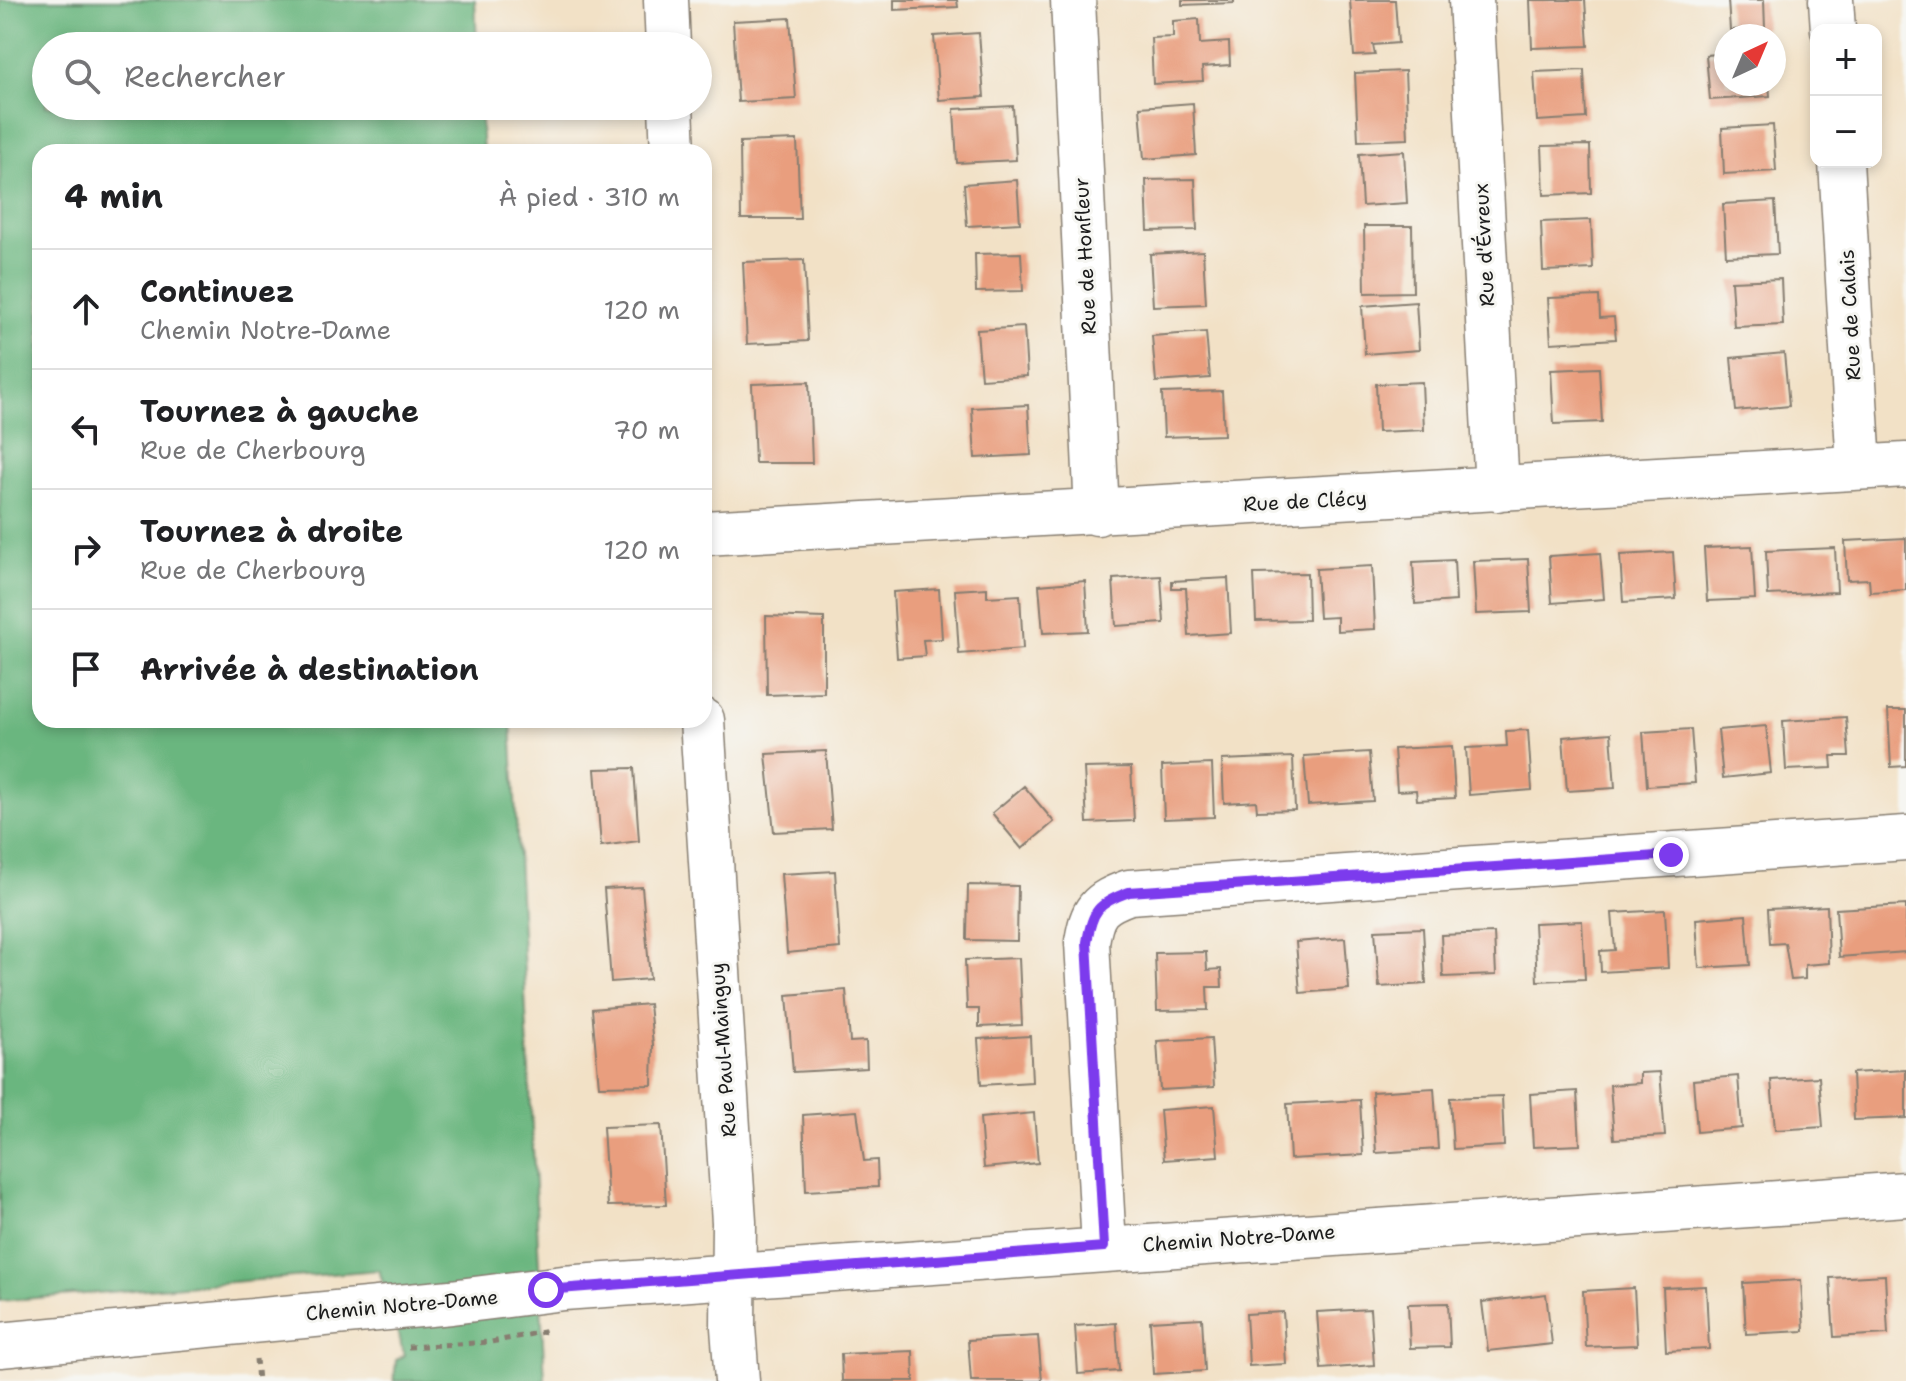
<!DOCTYPE html>
<html lang="fr">
<meta charset="utf-8">
<style>
:root{--surface:#fff;--page:#f6f6f6;--text:#202124;--muted:#757577;--line:#e0e0e0}
body{margin:0;font-family:"Shantell Sans",sans-serif;background:var(--page);color:var(--text)}
.controls{position:absolute;right:24px;top:24px;display:grid;overflow:hidden;border-radius:16px;box-shadow:0 4px 12px #0003}
.controls button{width:72px;height:72px;display:grid;place-items:center;padding:0;border:0;border-bottom:2px solid var(--line);background:var(--surface);color:var(--text);font:40px sans-serif}
.compass{position:absolute;left:1714px;top:24px;width:72px;height:72px;border-radius:50%;background:var(--surface);box-shadow:0 4px 12px #0003;rotate:44deg}
.stop{position:absolute;width:24px;height:24px;margin:-18px;border:6px solid #7c3aed;border-radius:50%;background:#fff}
.stop.end{background:#7c3aed;border-color:#fff;box-shadow:0 2px 8px #0008}
.list{margin:0;padding:0;list-style:none}
h2{display:flex;justify-content:space-between;align-items:center;height:104px;margin:0;padding:0 32px;font-size:34px}
h2 small{font-size:26px;font-weight:400;color:var(--muted)}
.list li{display:grid;grid-template-columns:52px 1fr auto;gap:24px;align-items:center;box-sizing:border-box;height:120px;padding:0 32px;border-top:2px solid var(--line)}
.list b{display:block;font-size:30px;white-space:nowrap}
.list p{margin:0;font-size:26px;white-space:nowrap;color:var(--muted)}
.list em{font-size:26px;font-style:normal;color:var(--muted)}
.icon{flex:none;width:44px;height:44px;fill:none;stroke:currentColor;stroke-width:2;stroke-linecap:round;stroke-linejoin:round}
.map{position:relative;flex:none;width:1906px;height:1381px;overflow:hidden}
.search{position:absolute;background:var(--surface);box-shadow:0 4px 12px #0003;left:32px;top:32px;width:680px;height:88px;display:flex;align-items:center;gap:20px;box-sizing:border-box;padding:0 28px;border-radius:44px;color:var(--muted);font-size:30px}
.panel{position:absolute;background:var(--surface);box-shadow:0 4px 12px #0003;left:32px;top:144px;width:680px;height:584px;border-radius:24px}
.map>svg:first-child{display:block}
</style>
<div class="map">
<svg width="1906" height="1381" viewBox="0 0 1906 1381">
<rect width="100%" height="100%" fill="#f6f6f2"/>
<filter id="ink" filterUnits="userSpaceOnUse"><feTurbulence type="fractalNoise" baseFrequency=".0125" numOctaves="2"/><feDisplacementMap in="SourceGraphic" scale="16" xChannelSelector="R" yChannelSelector="G"/><feConvolveMatrix kernelMatrix="1 2 1 2 8 2 1 2 1" color-interpolation-filters="sRGB"/></filter>
<filter id="wash" filterUnits="userSpaceOnUse"><feTurbulence type="fractalNoise" baseFrequency=".006" numOctaves="4" result="noise"/><feDisplacementMap in="SourceGraphic" scale="32" xChannelSelector="R" yChannelSelector="G"/><feGaussianBlur stdDeviation="1.8" result="paint"/><feColorMatrix in="noise" values="0 0 0 0 0 0 0 0 0 0 0 0 0 0 0 0 0 1.4 0 .05"/><feComposite in="paint" operator="in"/></filter>
<g filter="url(#wash)">
<rect width="100%" height="100%" fill="#f2e1c6"/>
<!-- forest -->
<path fill="#6bb67f" stroke="#44694e" stroke-width="2" d="M0 0H475L477 46H46V106H480L483 152H40V720H511L545 1381H394L396 1360 404 1355 379 1270 0 1301Z"/>
<g id="blocks">
<!-- building -->
<path fill="#e99e7e" d="M894 0H957L958 7 894 10Z
M1182 0H1234V3L1182 5Z
M1350 0H1395L1398 43 1373 45 1375 55 1354 56Z
M1530 0H1585L1588 46 1532 48Z
M1728 0H1764L1765 29 1730 30Z
M790 18 796 99 738 102 733 21Z
M1199 19 1200 44 1229 42 1230 65 1202 67 1203 81 1153 84 1151 38 1173 37V21Z
M979 33 984 97 939 100 934 36Z
M1726 53V84H1769L1770 96 1710 100 1706 55Z
M1584 70 1586 118 1537 121 1534 72Z
M1405 71 1408 139 1358 141 1355 73Z
M1193 103 1196 155 1144 159 1140 107Z
M552 106H600L601 112 553 117Z
M1013 106 1016 160 957 163 954 109Z
M1773 125 1776 171 1724 174 1722 128Z
M797 140 800 219H741L740 142Z
M1590 145 1591 193 1544 195 1542 146Z
M1404 151 1407 203 1362 206 1359 154Z
M1195 179 1197 230 1148 231 1146 180Z
M1017 180 1020 223 967 226 964 184Z
M1775 201 1778 254 1726 256 1723 204Z
M1591 220 1593 269 1543 271 1541 222Z
M1364 226H1412L1413 292 1365 293Z
M1203 251 1206 304 1153 306 1150 254Z
M1021 253 1023 291 976 292 975 254Z
M804 260 808 341 747 344 743 262Z
M1781 279 1783 325 1734 327 1731 281Z
M1599 296 1600 318 1614 317 1616 339 1551 343 1548 298Z
M1416 302 1419 350 1365 354 1362 306Z
M1024 327 1027 376 981 379 977 330Z
M1206 332 1210 378 1156 382 1152 336Z
M1784 353 1789 406 1736 411 1731 358Z
M1599 368 1602 422 1554 424 1551 370Z
M809 382 812 463H755L752 384Z
M1422 382 1424 430 1378 432 1376 384Z
M1222 391 1224 435 1164 437 1162 393Z
M1028 405 1031 455 975 458 972 408Z
M1906 538V590L1870 592 1869 579 1847 580 1845 541Z
M1752 546 1755 599 1707 601 1704 548Z
M1835 548 1837 592 1768 595 1766 551Z
M1673 552 1676 599 1623 602 1620 555Z
M1600 553 1604 599 1552 603 1549 556Z
M1528 559 1531 612 1476 614 1473 561Z
M1454 560 1456 601 1415 604 1413 562Z
M1372 566 1375 629 1337 631V617L1319 618 1316 569Z
M1307 573 1308 620 1256 621 1254 574Z
M1161 576 1164 623 1116 626 1113 579Z
M1228 578 1231 633 1189 636 1186 588H1172V581Z
M1085 581 1088 631 1043 633 1039 585Z
M987 588V597L1020 595 1023 649 959 654 955 590Z
M939 589 942 639 923 640 925 656 897 658 893 592Z
M766 616 824 618V693L767 695Z
M1888 710H1906V766L1891 767Z
M1846 717 1849 756H1831L1832 768 1786 770 1783 721Z
M1766 726 1771 773 1723 778 1718 730Z
M1691 729 1695 783 1647 786 1643 732Z
M1528 730 1532 790 1469 795 1466 748 1507 746 1506 731Z
M1611 733 1615 788 1567 791 1563 737Z
M1452 746 1455 798 1417 800 1416 790 1397 791 1394 749Z
M826 751 832 829 774 832 766 754Z
M1369 752 1373 801 1308 805 1304 756Z
M1293 757 1295 810 1257 811 1256 801 1224 803 1222 760Z
M1212 764 1214 817 1164 819 1162 766Z
M1131 767 1134 821 1087 823 1084 768Z
M634 768 639 841 601 846 595 769Z
M1024 786 1054 822 1022 849 992 813Z
M835 871 840 948 787 953 781 874Z
M968 885 1018 886 1017 941 967 940Z
M642 887 650 979 611 982 604 889Z
M1906 905V952L1839 957 1836 909Z
M1827 906 1829 963 1805 965V979L1791 980 1785 943 1770 944 1768 909Z
M1665 910 1668 968 1601 972 1600 951 1615 950 1612 913Z
M1746 915 1750 965 1699 968 1696 919Z
M1582 921 1585 979 1537 981 1534 923Z
M1423 928 1426 984 1379 987 1375 930Z
M1494 933 1496 975 1443 977 1441 935Z
M1345 938 1349 989 1300 993 1296 942Z
M1206 952 1207 970 1221 969 1222 987H1207L1208 1010 1157 1011 1155 953Z
M1019 958 1022 1025 979 1027V1009H967L965 960Z
M846 990 850 1042 866 1041 867 1068 793 1072 787 995Z
M649 1004 653 1045 652 1085 599 1086 592 1009Z
M1030 1036 1032 1082 981 1085 978 1039Z
M1211 1038 1214 1087 1160 1090 1157 1041Z
M1906 1070V1118L1854 1120 1852 1073Z
M1660 1072 1665 1136 1614 1139 1610 1085 1640 1083V1073Z
M1738 1076 1742 1128 1697 1132 1693 1080Z
M1819 1077 1823 1127 1775 1130 1771 1080Z
M1434 1088 1438 1149 1376 1153 1372 1092Z
M1577 1091 1580 1145 1533 1147 1530 1094Z
M1502 1096 1504 1146 1453 1149 1450 1098Z
M1360 1100 1363 1155 1290 1159 1287 1104Z
M1214 1106 1218 1156 1164 1160 1160 1110Z
M857 1111 864 1161 877 1160 878 1187 806 1191 803 1115Z
M1034 1113 1038 1163 984 1168 980 1118Z
M661 1125 666 1205 608 1206 603 1127Z
M1885 1275 1888 1334 1834 1337 1830 1278Z
M1801 1280 1804 1331 1746 1334 1743 1283Z
M1706 1286 1709 1349 1666 1351 1663 1288Z
M1634 1288 1637 1345 1586 1347 1583 1291Z
M1546 1294 1552 1344 1488 1351 1482 1302Z
M1448 1303 1450 1347 1410 1348 1408 1304Z
M1370 1309 1374 1365 1321 1369 1317 1312Z
M1283 1312 1286 1364 1249 1366 1246 1314Z
M1202 1318 1205 1371 1153 1374 1150 1321Z
M1116 1323 1119 1371 1078 1374 1075 1326Z
M1038 1336 1042 1381H971L968 1340Z
M913 1351 914 1381H842L841 1354Z"/>
</g>
</g>
<g filter="url(#ink)">
<use href="#blocks" fill-opacity="0" stroke="#877e71" stroke-width="2"/>
<g fill="none" stroke-linecap="round" stroke-linejoin="round">
<!-- minor casing -->
<g stroke="#877e71" stroke-width="47">
<path id="minor" d="M666 0 668 46
M1073 0 1097 513
M1471 0 1497 489
M1831 0 1833 30
M671 106 673 152
M1841 162 1859 467
M704 533 1906 465
M702 720 734 1222 733 1327 737 1381
M1104 1247 1087 942C1092 911 1098 903 1129 892L1906 838
M0 1345 451 1302 563 1288 1906 1194"/>
</g>
<!-- path -->
<path stroke="#877e71" stroke-width="5" stroke-dasharray="6 6" stroke-linecap="butt" d="M408 1347 491 1342 548 1331
M256 1359 258 1381"/>
<!-- minor -->
<use href="#minor" stroke="#fff" stroke-width="44"/>
</g>
</g>
<g fill="none" stroke-linecap="round" stroke-linejoin="round" filter="url(#ink)">
<!-- route -->
<path stroke="#7c3aed" stroke-width="10" d="M546 1290 1104 1247 1087 942C1092 911 1098 903 1129 892L1671 855"/>
</g>
<g text-anchor="middle" stroke-width="6" stroke-linejoin="round" paint-order="stroke">
<!-- street labels -->
<g font-size="20" fill="#1c1c1c" stroke="#f6f6f2">
<text transform="translate(1484 245) rotate(-93)" y="7">Rue d'Évreux</text>
<text transform="translate(1085 256) rotate(-93)" y="7">Rue de Honfleur</text>
<text transform="translate(1850 315) rotate(-93)" y="7">Rue de Calais</text>
<text transform="translate(1305 501) rotate(-3)" y="7">Rue de Clécy</text>
<text transform="translate(723 1050) rotate(-94)" y="7">Rue Paul-Mainguy</text>
<text transform="translate(1239 1238) rotate(-4)" y="7">Chemin Notre-Dame</text>
<text transform="translate(402 1305) rotate(-5)" y="7">Chemin Notre-Dame</text>
</g>
</g>
</svg>
<div class="controls">
<button>+</button>
<button>−</button>
</div>
<svg class="compass" viewBox="-18 -18 36 36"><path d="M0-13l5 13h-10z" fill="#e53935"/><path d="M0 13l5-13h-10z" fill="#757577"/></svg>
<div class="stop" style="left:546px;top:1290px"></div>
<div class="stop end" style="left:1671px;top:855px"></div>
<div class="search"><svg class="icon" aria-label="search" viewBox="0 0 24 24"><circle cx="10" cy="10" r="6"/><path d="M15 15l6 6"/></svg>Rechercher</div>
<section class="panel">
<h2>4 min<small>À pied · 310 m</small></h2>
<ul class="list">
<li><svg class="icon" aria-label="ahead" viewBox="0 0 24 24"><path d="M12 20V5M6 11l6-6 6 6"/></svg><div><b>Continuez</b><p>Chemin Notre-Dame</p></div><em>120 m</em></li>
<li><svg class="icon" aria-label="left" viewBox="0 0 24 24"><path d="M17 20v-9H6M10 6l-5 5 5 5"/></svg><div><b>Tournez à gauche</b><p>Rue de Cherbourg</p></div><em>70 m</em></li>
<li><svg class="icon" aria-label="right" viewBox="0 0 24 24"><path d="M7 20v-9h11M14 6l5 5-5 5"/></svg><div><b>Tournez à droite</b><p>Rue de Cherbourg</p></div><em>120 m</em></li>
<li><svg class="icon" aria-label="arrive" viewBox="0 0 24 24"><path d="M6 21V4h12l-3 4 3 4H6"/></svg><div><b>Arrivée à destination</b></div></li>
</ul>
</section>
</div>
